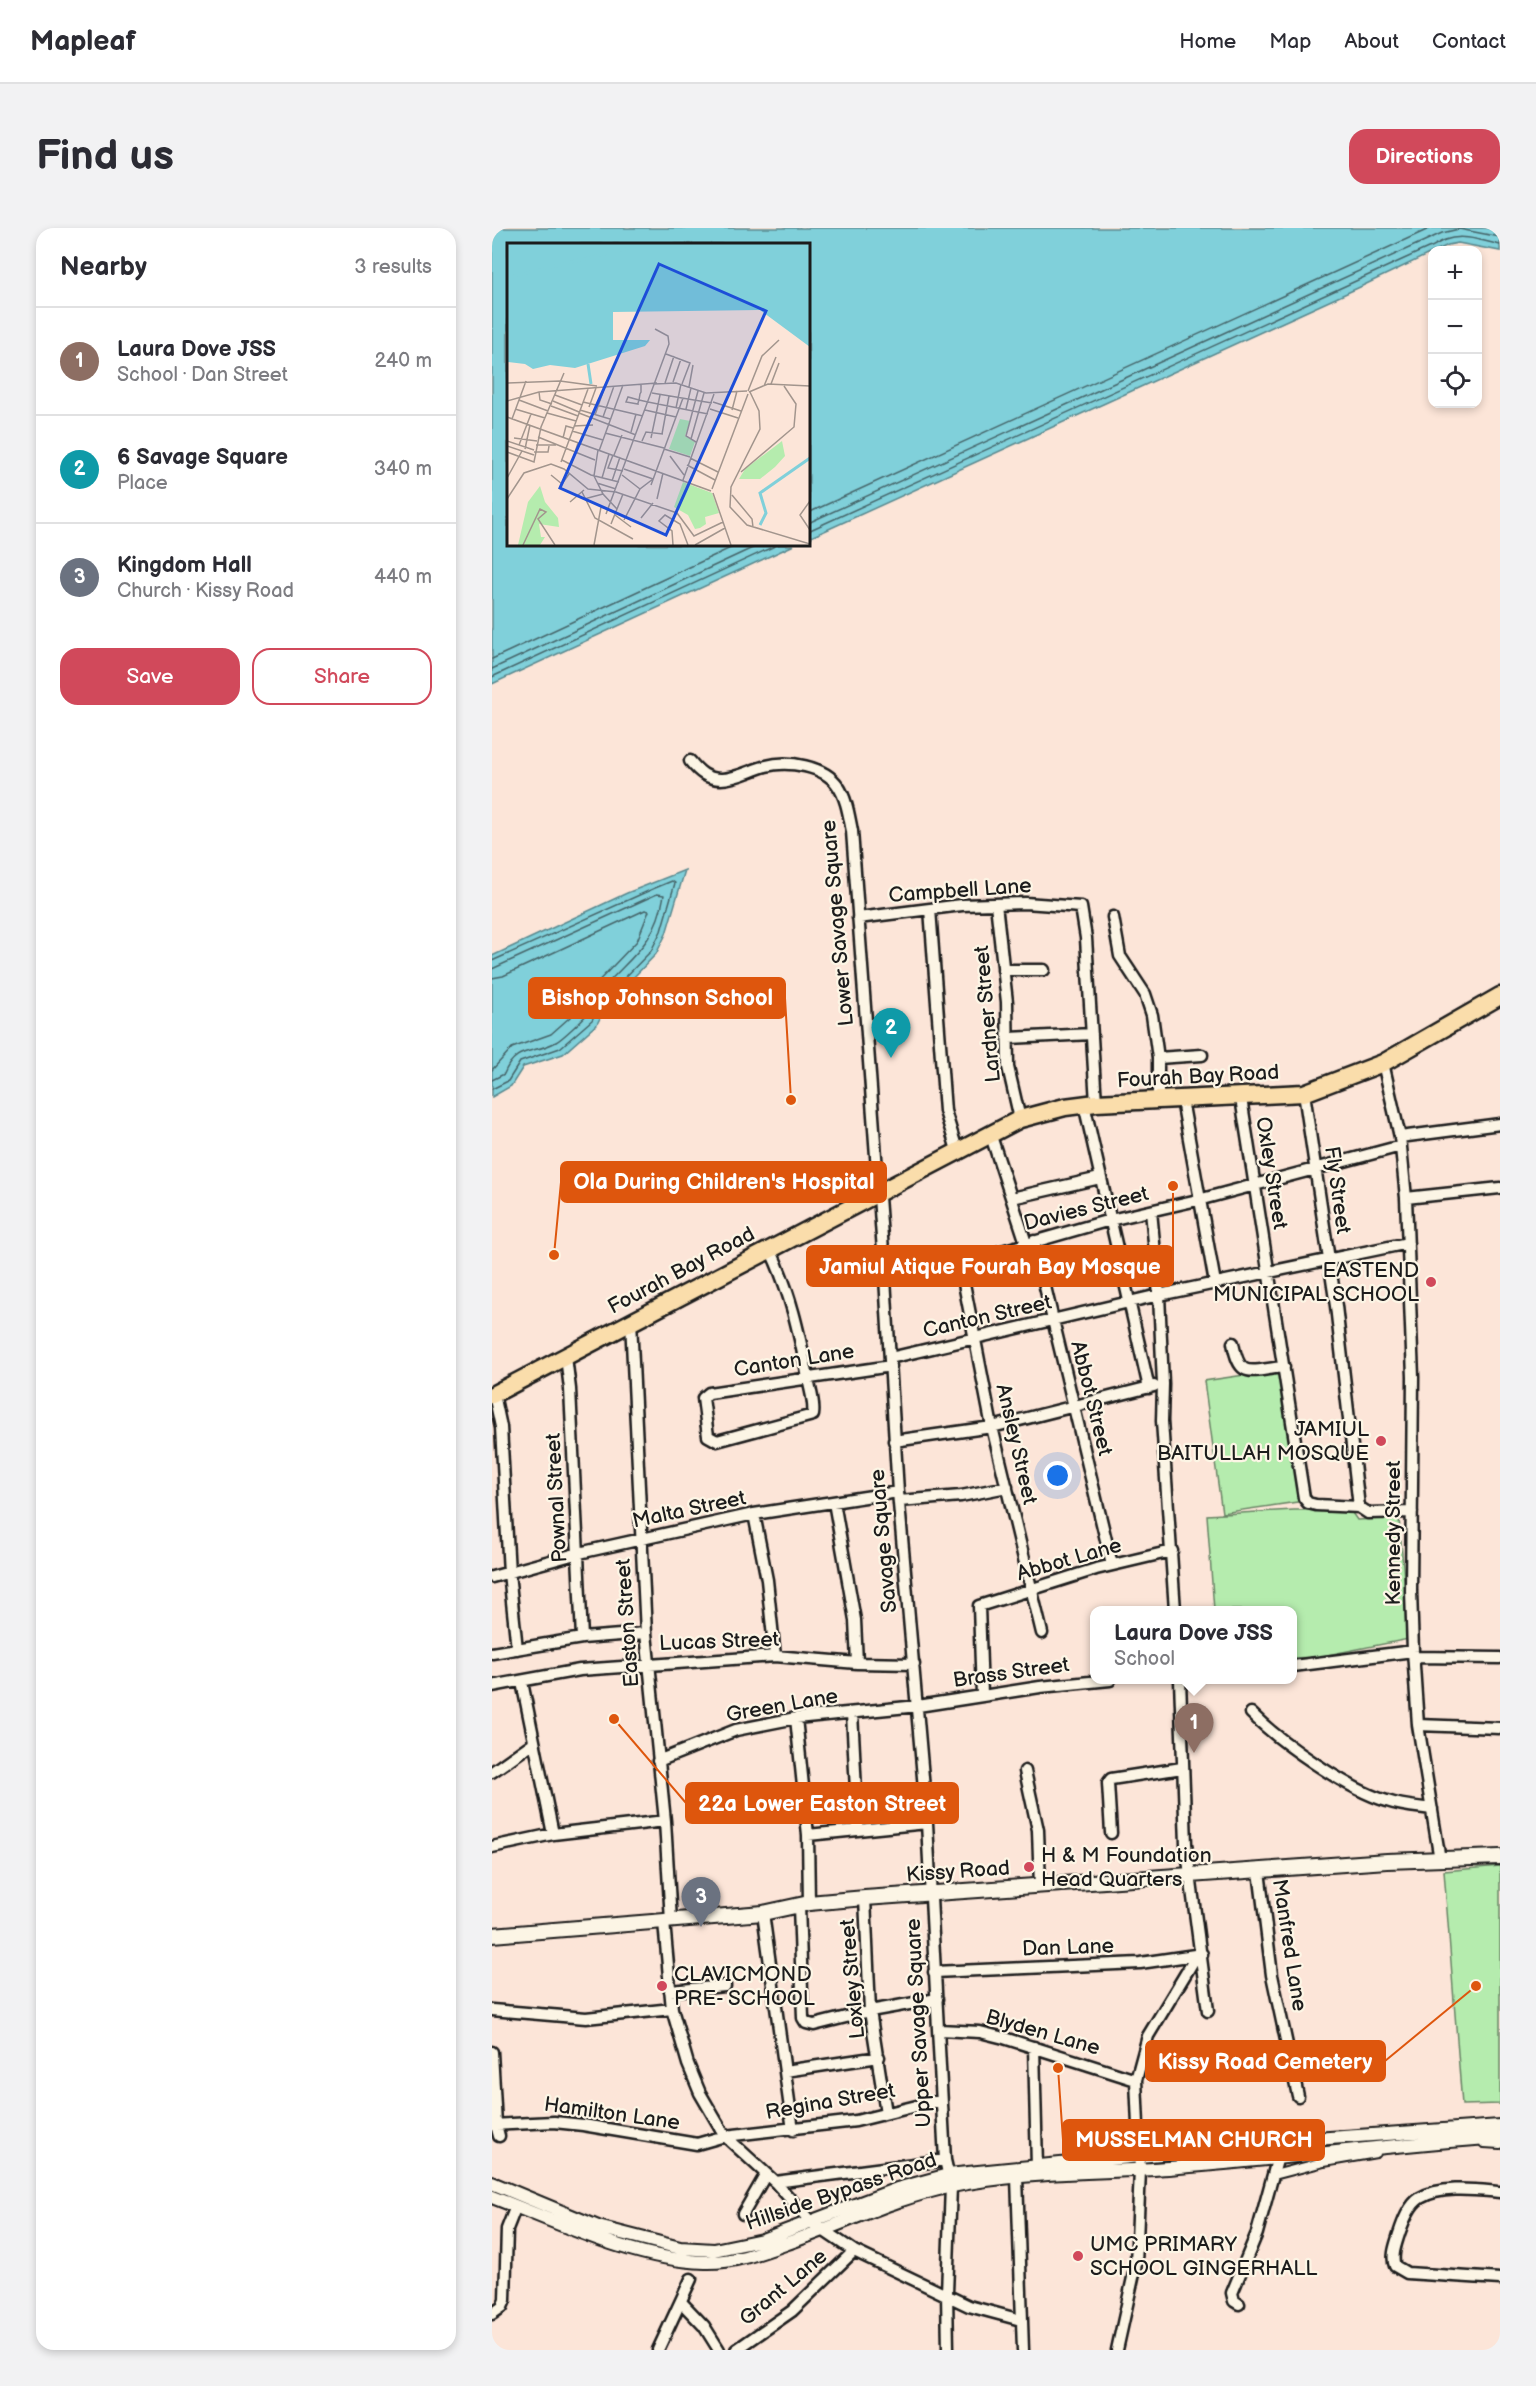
<!DOCTYPE html>
<meta charset="utf-8">
<style>
:root{--surface:#fff;--page:#f2f2f3;--text:#2b2b33;--muted:#7c7c81;--line:#e1e1e2;--accent:#d1495b}
body{margin:0;font-family:"Balsamiq Sans",sans-serif;background:var(--page);color:var(--text)}
.controls{position:absolute;right:18px;top:18px;display:grid;overflow:hidden;border-radius:12px;box-shadow:0 3px 9px #0003}
.controls button{width:54px;height:54px;display:grid;place-items:center;padding:0;border:0;border-bottom:2px solid var(--line);background:var(--surface);color:var(--text);font:30px sans-serif}
.you{position:absolute;left:566px;top:1248px;width:21px;height:21px;margin:-15px;border:4px solid #fff;border-radius:50%;background:#1a73e8;box-shadow:0 0 0 9px #1a73e833}
.badge{display:grid;place-items:center;width:39px;height:39px;border-radius:50%;background:var(--accent);color:#fff;font-size:20px;font-weight:700}
.pin{position:absolute;translate:-50% -50px;filter:drop-shadow(0 2px 3px #0008)}
.pin::after{content:'';position:absolute;top:32px;width:21px;height:18px;background:inherit;clip-path:polygon(0 0,100% 0,50% 100%)}
.popup{position:absolute;left:598px;top:1378px;width:207px;height:78px;box-sizing:border-box;display:grid;place-content:center;border-radius:12px;background:var(--surface);filter:drop-shadow(0 2px 4px #0005);font-size:20px;white-space:nowrap;color:var(--muted)}
.popup b{font-size:22px;color:var(--text)}
.popup::after{content:'';position:absolute;left:50%;top:100%;margin-left:-12px;border:12px solid transparent;border-top-color:var(--surface)}
.list{margin:0;padding:0;list-style:none}
h2{display:flex;justify-content:space-between;align-items:center;height:78px;margin:0;padding:0 24px;font-size:26px}
h2 small{font-size:20px;font-weight:400;color:var(--muted)}
.list li{display:grid;grid-template-columns:39px 1fr auto;gap:18px;align-items:center;box-sizing:border-box;height:108px;padding:0 24px;border-top:2px solid var(--line)}
.list b{display:block;font-size:22px;white-space:nowrap}
.list p{margin:0;font-size:20px;white-space:nowrap;color:var(--muted)}
.list em{font-size:20px;font-style:normal;color:var(--muted)}
.actions{display:flex;gap:12px;padding:18px 24px}
.actions a{flex:1;padding:14px 0;border:2px solid var(--accent);border-radius:18px;text-align:center;font-size:21px;color:var(--accent)}
.actions .main{background:var(--accent);color:#fff}
.icon{flex:none;width:33px;height:33px;fill:none;stroke:currentColor;stroke-width:2;stroke-linecap:round;stroke-linejoin:round}
.map{position:relative;flex:none;width:1008px;height:2122px;overflow:hidden;border-radius:18px}
header{display:flex;align-items:center;gap:36px;box-sizing:border-box;height:84px;padding:0 30px;background:var(--surface);border-bottom:2px solid var(--line)}
header strong{font-size:28px}
nav{display:flex;gap:33px;margin-inline-start:auto;font-size:21px}
.intro{display:flex;align-items:center;justify-content:space-between;box-sizing:border-box;height:144px;padding:0 36px}
h1{margin:0;font-size:42px}
.button{padding:15px 27px;border-radius:18px;background:var(--accent);color:#fff;font-size:21px;font-weight:700}
main{display:flex;gap:36px;padding:0 36px}
aside{flex:1;background:var(--surface);border-radius:18px;box-shadow:0 3px 9px #0003}
.map>svg:first-child{display:block}
</style>
<header>
<strong>Mapleaf</strong>
<nav><a>Home</a><a>Map</a><a>About</a><a>Contact</a></nav>
</header>
<div class="intro"><h1>Find us</h1><a class="button">Directions</a></div>
<main>
<aside>
<h2>Nearby<small>3 results</small></h2>
<ul class="list">
<li><span class="badge" style="background:#8d6e63">1</span><div><b>Laura Dove JSS</b><p>School · Dan Street</p></div><em>240 m</em></li>
<li><span class="badge" style="background:#0f9aa8">2</span><div><b>6 Savage Square</b><p>Place</p></div><em>340 m</em></li>
<li><span class="badge" style="background:#6b7280">3</span><div><b>Kingdom Hall</b><p>Church · Kissy Road</p></div><em>440 m</em></li>
</ul>
<div class="actions"><a class="main">Save</a><a>Share</a></div>
</aside>
<div class="map">
<svg width="1008" height="2122" viewBox="0 0 1008 2122">
<rect width="100%" height="100%" fill="#fce5d8"/>
<filter id="ink" filterUnits="userSpaceOnUse"><feTurbulence type="fractalNoise" baseFrequency=".0167" numOctaves="2"/><feDisplacementMap in="SourceGraphic" scale="12" xChannelSelector="R" yChannelSelector="G"/><feConvolveMatrix kernelMatrix="1 2 1 2 8 2 1 2 1" color-interpolation-filters="sRGB"/></filter>
<g filter="url(#ink)">
<!-- green -->
<path fill="#b5ecae" stroke="#688465" stroke-width="1.5" d="M794 1141 812 1273 730 1285 712 1153Z
M802 1282H858L865 1292 907 1290 917 1411 825 1429 801 1430V1382H722L715 1287Z
M1008 1638V1876L970 1877 952 1643Z"/>
<!-- water -->
<path fill="#80d0da" stroke="#58888e" stroke-width="1.5" d="M0 0H1008V23L966 15 956 17 868 59 317 310 316 16H16V316L302 317 0 456Z
M193 642 174 706 164 726 114 778 105 796 71 826 31 839 19 858 0 869V728L135 665Z"/>
<g fill="none" stroke-linecap="round" stroke-linejoin="round">
<!-- shore -->
<path stroke="#446468" stroke-width="1.5" d="M316 285 939 0
M316 295 950 5 967 1 1008 9
M316 303 936 20C943 19 946 14 953 12 971 5 991 13 1008 17
M0 431 247 316
M0 441 269 316
M0 449 287 316
M0 733 163 660 180 653 183 655 169 703 159 723 109 774 100 792 68 820 28 834 16 853 0 861
M0 741 165 666 172 667C163 721 133 731 103 770 100 774 98 781 95 786 91 791 70 811 64 814 41 827 24 817 12 846L0 852
M0 750 11 748 153 682 157 683 145 713 97 763 86 782 59 806 20 820 0 842"/>
<!-- pedestrian casing -->
<g stroke="#1c1c1c" stroke-width="12">
<path id="pedestrian" d="M992 1915 1008 1916
M782 1947 832 1934 884 1925"/>
</g>
<!-- minor casing -->
<g stroke="#1c1c1c" stroke-width="15">
<path id="minor" d="M198 533C207 544 215 551 229 551 244 551 259 542 274 538 296 532 333 538 346 558 355 571 357 589 360 603L393 1050 406 1264 435 1595 453 1932 459 1958 455 2065 456 2122
M504 676 515 774 516 839 528 891
M438 681 453 883 465 922
M621 689 628 728 653 766 660 787 666 830V873
M366 690 470 677 533 675 589 679 594 710 604 875
M511 742H552
M517 810 600 806
M666 830 710 827
M891 835 908 909 914 970 921 1149 919 1363 921 1423 926 1497 948 1632
M812 865 844 1078 867 1279
M749 870 812 1270 816 1275 824 1277 867 1279 876 1285 920 1284
M690 872 723 1055
M592 876 657 1160
M498 905 534 1015
M908 909 1008 896
M520 970 608 950
M914 970 1008 960
M659 983 667 1067 671 1156 670 1193 683 1382
M542 1013 620 1337
M278 1021C298 1063 307 1104 316 1150 318 1162 323 1175 321 1187L225 1213 216 1208 211 1170 217 1165 399 1138
M468 1035 500 1199 550 1405
M393 1050 468 1035 618 992 710 971 909 918
M139 1093 154 1405 173 1593 179 1693
M741 1115C748 1153 758 1142 792 1139
M74 1129 78 1161 90 1410
M398 1130 667 1067 916 1015
M2 1166 9 1199 17 1345 25 1421
M402 1213 500 1199 662 1158
M407 1273 469 1268 515 1259
M342 1274 363 1392 365 1435
M262 1286 275 1352 283 1428
M0 1349 87 1325 262 1286 406 1264
M0 1425 90 1410 154 1405
M922 1429 1008 1430
M801 1438 921 1423
M688 1452 694 1616 716 1783
M30 1454 61 1606
M0 1458 88 1442 283 1428 365 1435 422 1436
M490 1467 487 1378 604 1341 680 1323
M360 1485 366 1601
M759 1485C788 1514 856 1562 895 1573 909 1578 925 1579 940 1581
M304 1490 316 1607 317 1675
M926 1497 1008 1500
M166 1533 244 1502 304 1490 426 1478 548 1459 618 1452
M533 1543 546 1602 548 1658
M0 1544 41 1515
M619 1605 616 1555 619 1551 690 1540
M316 1607 435 1595
M0 1619 61 1606 173 1593
M767 1643 780 1747 806 1868
M373 1670 378 1783 394 1885
M307 1678 311 1790 314 1795 322 1797 378 1783 445 1771
M271 1685 301 1902
M172 1694 180 1781 196 1836 208 1865 233 1908 283 1954 319 1994 362 2023 477 2078 529 2092
M442 1744 648 1735 710 1726
M178 1763 233 1758
M0 1782 94 1790 180 1781
M447 1802 488 1804 512 1810 644 1852
M542 1819 545 1939
M0 1824 4 1897 7 1908
M293 1843 387 1829
M0 1897 62 1894 91 1897 205 1916 233 1908 364 1893 449 1872
M525 1949 531 2122
M283 1954 453 1932
M1008 1964C985 1962 949 1957 928 1970 917 1977 911 1994 907 2006 904 2016 899 2028 903 2038L915 2045 1008 2051
M251 1986 274 1946
M190 2075 212 2098 227 2122
M747 2076 742 2073 740 2065 765 2005 790 1914
M0 2086 10 2079 13 2072 15 2001 24 1978
M166 2122 199 2051
M244 2122 300 2083 362 2023
M625 2122 644 2036 648 1942 644 1852 656 1808 705 1727"/>
</g>
<!-- tertiary casing -->
<g stroke="#1c1c1c" stroke-width="16">
<path id="tertiary" d="M0 1955 106 1999 188 2020 222 2022 270 2012 405 1961 456 1947 809 1912 1008 1898
M0 1969C66 1994 142 2032 213 2034 240 2035 268 2025 293 2016 347 1998 404 1969 460 1958 530 1943 605 1945 677 1940 788 1931 897 1917 1008 1909"/>
</g>
<!-- secondary casing -->
<g stroke="#1c1c1c" stroke-width="18">
<path id="secondary" d="M0 1707 271 1685 317 1675 373 1670 895 1633 1008 1629"/>
</g>
<!-- primary casing -->
<g stroke="#1c1c1c" stroke-width="21">
<path id="primary" d="M0 1167 528 891 573 879 604 875 812 865 891 835 1008 768"/>
</g>
<!-- pedestrian -->
<use href="#pedestrian" stroke="#fcf5e5" stroke-width="8"/>
<!-- minor -->
<use href="#minor" stroke="#fcf5e5" stroke-width="10"/>
<!-- tertiary -->
<use href="#tertiary" stroke="#fcf5e5" stroke-width="12"/>
<!-- secondary -->
<use href="#secondary" stroke="#fcf5e5" stroke-width="14"/>
<!-- primary -->
<use href="#primary" stroke="#faddab" stroke-width="16"/>
</g>
</g>
<!-- markers -->
<g fill="#d1495b" stroke="#fcf5e5" stroke-width="2">
<circle cx="939" cy="1054" r="6"/>
<circle cx="889" cy="1213" r="6"/>
<circle cx="537" cy="1639" r="6"/>
<circle cx="170" cy="1758" r="6"/>
<circle cx="586" cy="2028" r="6"/>
</g>
<g text-anchor="middle" stroke-width="4.5" stroke-linejoin="round" paint-order="stroke">
<!-- street labels -->
<g font-size="21" fill="#1c1c1c" stroke="#fcf5e5">
<text transform="translate(468 662) rotate(-4)" y="7">Campbell Lane</text>
<text transform="translate(345 695) rotate(-95)" y="7">Lower Savage Square</text>
<text transform="translate(495 786) rotate(-95)" y="7">Lardner Street</text>
<text transform="translate(706 848) rotate(-3)" y="7">Fourah Bay Road</text>
<text transform="translate(780 945) rotate(81)" y="7">Oxley Street</text>
<text transform="translate(846 962) rotate(82)" y="7">Fly Street</text>
<text transform="translate(594 980) rotate(-14)" y="7">Davies Street</text>
<text transform="translate(189 1042) rotate(-28)" y="7">Fourah Bay Road</text>
<text transform="translate(495 1088) rotate(-13)" y="7">Canton Street</text>
<text transform="translate(302 1132) rotate(-9)" y="7">Canton Lane</text>
<text transform="translate(600 1170) rotate(76)" y="7">Abbot Street</text>
<text transform="translate(525 1216) rotate(77)" y="7">Ansley Street</text>
<text transform="translate(64 1270) rotate(-93)" y="7">Pownal Street</text>
<text transform="translate(197 1281) rotate(-12)" y="7">Malta Street</text>
<text transform="translate(901 1305) rotate(-90)" y="7">Kennedy Street</text>
<text transform="translate(391 1313) rotate(-95)" y="7">Savage Square</text>
<text transform="translate(577 1331) rotate(-16)" y="7">Abbot Lane</text>
<text transform="translate(135 1395) rotate(-94)" y="7">Easton Street</text>
<text transform="translate(227 1413) rotate(-2)" y="7">Lucas Street</text>
<text transform="translate(519 1444) rotate(-8)" y="7">Brass Street</text>
<text transform="translate(290 1477) rotate(-10)" y="7">Green Lane</text>
<text transform="translate(466 1643) rotate(-4)" y="7">Kissy Road</text>
<text transform="translate(798 1717) rotate(81)" y="7">Manfred Lane</text>
<text transform="translate(576 1719) rotate(-2)" y="7">Dan Lane</text>
<text transform="translate(360 1751) rotate(-95)" y="7">Loxley Street</text>
<text transform="translate(426 1795) rotate(-93)" y="7">Upper Savage Square</text>
<text transform="translate(551 1804) rotate(16)" y="7">Blyden Lane</text>
<text transform="translate(338 1873) rotate(-10)" y="7">Regina Street</text>
<text transform="translate(120 1885) rotate(8)" y="7">Hamilton Lane</text>
<text transform="translate(349 1963) rotate(-19)" y="7">Hillside Bypass Road</text>
<text transform="translate(291 2059) rotate(-40)" y="7">Grant Lane</text>
</g>
<!-- poi labels -->
<g font-size="21" fill="#1c1c1c" stroke="#fcf5e5" text-anchor="start">
<text x="927" y="1049" text-anchor="end">EASTEND<tspan x="927" dy="24">MUNICIPAL SCHOOL</tspan></text>
<text x="877" y="1208" text-anchor="end">JAMIUL<tspan x="877" dy="24">BAITULLAH MOSQUE</tspan></text>
<text x="549" y="1634">H &amp; M Foundation<tspan x="549" dy="24">Head Quarters</tspan></text>
<text x="182" y="1753">CLAVICMOND<tspan x="182" dy="24">PRE- SCHOOL</tspan></text>
<text x="598" y="2023">UMC PRIMARY<tspan x="598" dy="24">SCHOOL GINGERHALL</tspan></text>
</g>
</g>
<!-- overview -->
<g transform="translate(15 15)">
<rect width="303" height="303" fill="#fce5d8"/>
<path d="M173 176 183 178 178 193 188 199 183 213 162 206ZM275 198 278 213 268 224 253 236H232L238 226ZM176 239 205 250 212 270 198 274 199 281 193 285 188 286 181 272 167 264ZM33 243 38 259 51 275 52 284 32 281 34 294H38L33 302H11L21 259Z" fill="#b5ecae"/>
<path d="M0 1H303V104L253 67 106 69V97H143L138 103 68 125 43 122 26 126 18 121 0 119Z" fill="#80d0da"/>
<path fill="none" stroke="#80d0da" stroke-width="3" d="M0 35 137 1M81 121 84 141M253 282 259 270 253 250 303 215"/>
<path fill="none" stroke="#a2958d" stroke-width="1.5" d="M159 111 183 120 175 141M166 139 174 116M0 140 53 138 90 143M158 140 167 113M134 141V149L133 151 132 157 131 160V161L119 159 121 154 132 157 141 159M147 141 169 140 199 150 240 148M264 141 272 120M257 143 269 114M182 144 186 122M241 148 255 113 272 97M32 149 33 157 45 161M242 149 261 141 303 143M243 149 252 168 253 186 224 244 223 264 240 282 303 301M145 150 205 160M48 152 75 162M12 157 41 168M0 158 32 149 150 140M46 158 72 169M76 159 136 173M141 159 201 171M206 159 234 168M44 163 71 173M82 164 89 145M169 165 174 141M8 166 38 175M179 166 184 145M203 166 231 175M73 167 103 176M138 167 169 174M225 167 230 148M40 170 69 178M72 170 129 192M88 172 98 143M0 174 204 248M96 174 107 143M5 176 19 138M67 183 86 182M65 188 96 197M124 189 129 171M98 190 157 205M155 191 162 153M31 194 88 217M7 195 30 198M56 195 59 183 66 185M144 195 153 152M184 196 197 150M0 198 27 207M135 198 139 189 156 191M189 199 179 193 191 148M12 202 24 171M29 202H49M0 203 27 212M18 206 23 182M157 206 183 214M91 207 87 233 96 251 110 266M92 208 116 142M0 209 27 219 34 184 57 130M27 209H41L42 203M106 212 101 225 116 228M107 212 115 192M163 213 177 232M183 215 211 229M55 217 84 232 112 239M54 219 81 146M64 222 71 200M180 222 208 237M117 226 146 236M234 229 287 184 289 161 277 143M44 232 55 241 62 231M115 232 133 246M0 235 15 208M95 235 102 211M176 237 207 151M105 238 113 214M90 240 109 246M144 242 176 155M205 246 241 151M75 249 88 275 126 296M206 250 224 302M225 252 245 276 246 284M0 256 17 230 44 221 57 226 81 246 109 249 170 270 187 293 216 279M77 256 96 251M150 256 156 230M303 258 293 272 303 287M63 259 77 247M99 271 162 101 161 93 148 86M108 272 124 284M134 275 146 260M117 277 133 246 146 236M104 281 116 251M16 302 33 266 39 269 31 276 48 302M87 302 94 264 101 266M166 302 165 288 152 278 158 272 173 281 181 302M188 302 218 285"/>
<path fill="#1d4ed8" fill-opacity="0.15" stroke="#1d4ed8" stroke-width="3" d="M152 21 259 68 159 292 53 245Z"/>
<rect width="303" height="303" fill="none" stroke="#1c1c1c" stroke-width="3"/>
</g>
<!-- callouts -->
<path fill="none" stroke="#de560d" stroke-width="2" d="M299 872L293 770M62 1027L69 954M681 958L681 1038M122 1491L194 1575M984 1758L893 1833M566 1840L571 1912"/>
<g fill="#de560d" stroke="#fcf5e5" stroke-width="2">
<circle cx="299" cy="872" r="6"/>
<circle cx="62" cy="1027" r="6"/>
<circle cx="681" cy="958" r="6"/>
<circle cx="122" cy="1491" r="6"/>
<circle cx="984" cy="1758" r="6"/>
<circle cx="566" cy="1840" r="6"/>
</g>
<g fill="#de560d" stroke="#de560d" stroke-width="2">
<rect x="37" y="750" width="256" height="40" rx="6"/>
<rect x="69" y="934" width="325" height="40" rx="6"/>
<rect x="315" y="1018" width="366" height="40" rx="6"/>
<rect x="194" y="1555" width="272" height="40" rx="6"/>
<rect x="654" y="1813" width="239" height="40" rx="6"/>
<rect x="571" y="1892" width="261" height="40" rx="6"/>
</g>
<g font-size="22" text-anchor="middle" font-weight="bold" fill="#fff">
<text x="165" y="777">Bishop Johnson School</text>
<text x="232" y="961">Ola During Children's Hospital</text>
<text x="498" y="1046">Jamiul Atique Fourah Bay Mosque</text>
<text x="330" y="1583">22a Lower Easton Street</text>
<text x="773" y="1841">Kissy Road Cemetery</text>
<text x="702" y="1919">MUSSELMAN CHURCH</text>
</g>
</svg>
<div class="controls">
<button>+</button>
<button>−</button>
<button><svg class="icon" aria-label="locate" viewBox="0 0 24 24"><circle cx="12" cy="12" r="6"/><path d="M12 2v4M12 18v4M2 12h4M18 12h4"/></svg></button>
</div>
<div class="you"></div>
<div class="pin badge" style="left:702px;top:1525px;background:#8d6e63">1</div>
<div class="popup"><b>Laura Dove JSS</b>School</div>
<div class="pin badge" style="left:399px;top:830px;background:#0f9aa8">2</div>
<div class="pin badge" style="left:209px;top:1699px;background:#6b7280">3</div>
</div>
</main>
